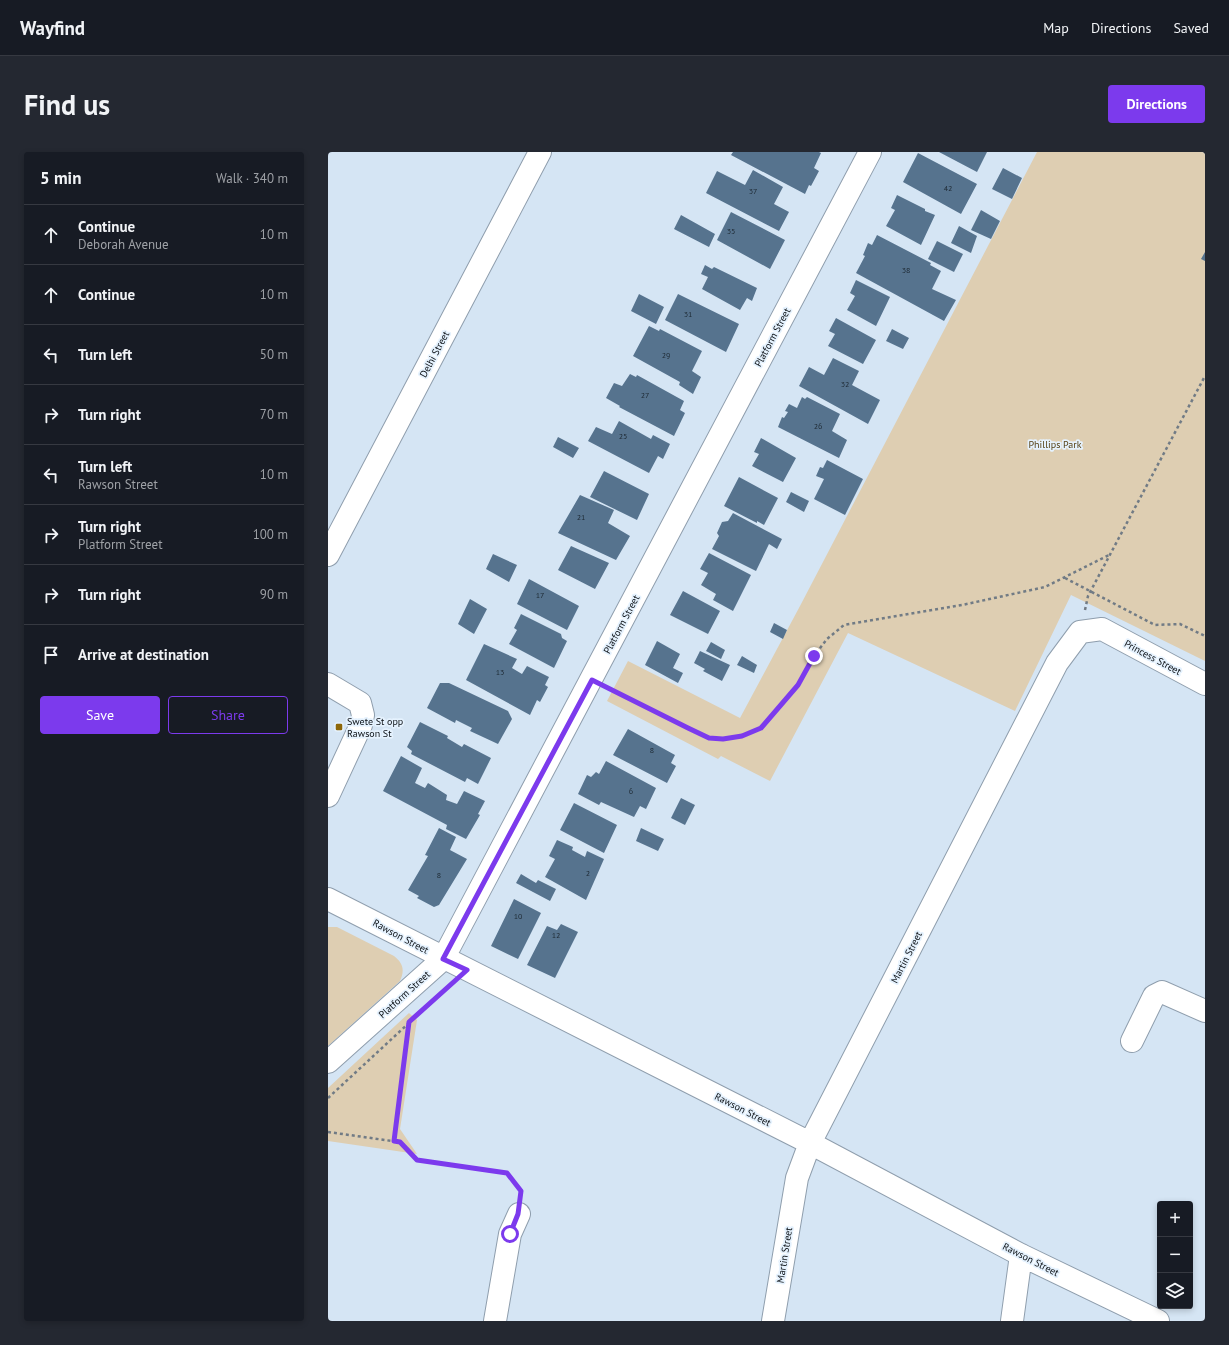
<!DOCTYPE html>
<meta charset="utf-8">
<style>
:root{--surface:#171b24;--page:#242831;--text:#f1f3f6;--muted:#9ea1a6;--line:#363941;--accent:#7c3aed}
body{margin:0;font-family:"PT Sans",sans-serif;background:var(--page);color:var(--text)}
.controls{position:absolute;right:12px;bottom:12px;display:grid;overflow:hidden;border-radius:4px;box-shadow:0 2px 6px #0003}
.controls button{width:36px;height:36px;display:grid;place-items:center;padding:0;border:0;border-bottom:1px solid var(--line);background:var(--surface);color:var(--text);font:20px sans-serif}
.stop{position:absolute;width:12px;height:12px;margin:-9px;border:3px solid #7c3aed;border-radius:50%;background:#fff}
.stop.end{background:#7c3aed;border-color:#fff;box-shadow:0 1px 4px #0008}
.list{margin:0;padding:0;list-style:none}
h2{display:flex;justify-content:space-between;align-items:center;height:52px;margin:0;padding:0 16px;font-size:17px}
h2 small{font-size:13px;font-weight:400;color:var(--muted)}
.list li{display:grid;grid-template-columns:26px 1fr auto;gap:12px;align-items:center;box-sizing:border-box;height:60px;padding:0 16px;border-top:1px solid var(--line)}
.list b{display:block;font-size:15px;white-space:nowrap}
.list p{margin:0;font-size:13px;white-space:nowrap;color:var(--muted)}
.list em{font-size:13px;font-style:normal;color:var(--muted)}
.actions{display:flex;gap:8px;padding:12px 16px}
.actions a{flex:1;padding:9px 0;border:1px solid var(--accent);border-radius:4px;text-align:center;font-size:14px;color:var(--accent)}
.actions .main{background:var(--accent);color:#fff}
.icon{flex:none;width:22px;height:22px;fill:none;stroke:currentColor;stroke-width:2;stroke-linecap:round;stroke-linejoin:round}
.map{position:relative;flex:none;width:877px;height:1169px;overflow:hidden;border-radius:4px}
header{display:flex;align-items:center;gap:24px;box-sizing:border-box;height:56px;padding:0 20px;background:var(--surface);border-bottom:1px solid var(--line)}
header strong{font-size:19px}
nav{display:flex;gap:22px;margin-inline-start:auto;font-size:14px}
.intro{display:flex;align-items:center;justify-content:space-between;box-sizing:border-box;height:96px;padding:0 24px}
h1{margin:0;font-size:28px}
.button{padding:10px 18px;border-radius:4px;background:var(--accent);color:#fff;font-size:14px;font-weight:700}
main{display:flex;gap:24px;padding:0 24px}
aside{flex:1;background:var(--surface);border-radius:4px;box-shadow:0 2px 6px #0003}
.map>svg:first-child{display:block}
</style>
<header>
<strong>Wayfind</strong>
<nav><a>Map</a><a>Directions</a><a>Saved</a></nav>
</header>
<div class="intro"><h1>Find us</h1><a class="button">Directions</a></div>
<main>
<aside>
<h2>5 min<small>Walk · 340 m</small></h2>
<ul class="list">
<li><svg class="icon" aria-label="ahead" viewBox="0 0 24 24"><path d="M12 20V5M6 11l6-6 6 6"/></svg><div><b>Continue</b><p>Deborah Avenue</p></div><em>10 m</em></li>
<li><svg class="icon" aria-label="ahead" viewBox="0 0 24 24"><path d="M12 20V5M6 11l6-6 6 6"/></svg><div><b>Continue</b></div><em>10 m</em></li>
<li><svg class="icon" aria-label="left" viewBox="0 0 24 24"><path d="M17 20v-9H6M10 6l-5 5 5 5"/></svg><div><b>Turn left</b></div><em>50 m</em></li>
<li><svg class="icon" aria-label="right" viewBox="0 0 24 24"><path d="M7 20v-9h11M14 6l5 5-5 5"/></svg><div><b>Turn right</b></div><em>70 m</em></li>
<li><svg class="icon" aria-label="left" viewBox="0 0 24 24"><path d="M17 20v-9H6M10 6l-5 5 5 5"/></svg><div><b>Turn left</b><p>Rawson Street</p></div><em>10 m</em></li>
<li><svg class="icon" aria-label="right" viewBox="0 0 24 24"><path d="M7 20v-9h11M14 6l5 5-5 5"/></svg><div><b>Turn right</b><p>Platform Street</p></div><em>100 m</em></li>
<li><svg class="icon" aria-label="right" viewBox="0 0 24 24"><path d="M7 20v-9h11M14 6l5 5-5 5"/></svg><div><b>Turn right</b></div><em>90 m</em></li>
<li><svg class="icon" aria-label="arrive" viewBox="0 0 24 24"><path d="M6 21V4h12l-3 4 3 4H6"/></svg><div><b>Arrive at destination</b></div></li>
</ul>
<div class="actions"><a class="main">Save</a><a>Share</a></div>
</aside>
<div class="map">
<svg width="877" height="1169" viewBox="0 0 877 1169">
<rect width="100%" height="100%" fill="#d5e5f4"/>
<!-- green -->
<path fill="#deceb2" d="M709 0H877V509L743 443 687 559 520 481 442 629 393 604 390 607 279 549 300 509 412 566 472 454Z
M0 775H9L66 804C75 811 77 818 72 829L0 894Z
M81 861 89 868 72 977 89 1002 0 989V936Z"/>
<!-- building -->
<path fill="#56738e" d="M405 0H491L493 1 486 16 491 19 483 34 481 33 477 42 403 3Z
M611 0H659L649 20Z
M590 1 649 32 633 62 575 30Z
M675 16 694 26 684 47 664 37Z
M425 18 455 35 446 52 461 60 451 79 378 41 389 19 417 33Z
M569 43 597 57V59L607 63 593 93 558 74 567 58 563 56Z
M653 58 672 69 663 87 643 78Z
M403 60 457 88 442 117 389 88Z
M353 63 387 82 381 95 346 77Z
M631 74 649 84 643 101 623 91Z
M549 83 603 111 602 113 613 119 604 137 628 148 616 169 528 121 537 104 535 103 540 91 544 93Z
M609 89 635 102 626 120 600 107Z
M877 100V109L873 107Z
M377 113 384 117 386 115 429 136 424 149 419 146 412 158 374 137 380 125 373 122Z
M528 128 562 145 548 174 519 158 527 144 522 141Z
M311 142 336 155 328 172 303 159Z
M350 142 411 172 398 200 337 168Z
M508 166 548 188 535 212 500 194 507 182 501 179Z
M321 174 331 179 332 177 374 199 364 219 373 225 365 242 351 233 352 230 305 204Z
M564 177 581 186 575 197 558 189Z
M505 206 531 219 524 233 552 248 540 272 471 234 481 215 496 223Z
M302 222 308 225 309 223 356 249 352 258 357 261 346 284 291 255 292 254 278 246 286 231 294 234Z
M474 245 477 247 479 245 512 262 504 279 519 288 511 306 450 275 454 265 456 266 460 260 457 259 461 252 469 256Z
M291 269 323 287 325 283 342 292 335 307 330 304 321 321 260 289 268 275 284 282Z
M230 285 251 296 245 306 225 295Z
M433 286 468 306 455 330 424 314 431 302 426 300Z
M499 308 535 327 517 363 486 347 496 327 488 324 492 315 495 316Z
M276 319 321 342 309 368 262 345Z
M411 325 450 346 436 373 429 369V371L396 354Z
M463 340 481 349 476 360 458 350Z
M252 343 286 358 280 371 302 384 288 408 230 381Z
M405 361 454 387 449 397 441 392 428 419 384 397 391 384 389 381 394 370 400 369Z
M243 394 281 411 267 437 230 418Z
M381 401 423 423 405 459 385 448 388 442 373 433 380 421 372 417Z
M165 402 189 413 181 430 158 417Z
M201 427 251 454 239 478 189 452Z
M355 439 392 459 380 482 342 463Z
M142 447 159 457 146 482 130 472Z
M193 462 233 482 234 486 239 489 226 516 181 492 189 478 186 476Z
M446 471 459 478 455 487 442 480Z
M329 489 352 502 345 516 355 521 350 531 317 513Z
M383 490 397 498 393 507 378 499Z
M156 492 189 507 184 516 194 522 199 514 221 525 217 533 220 535 212 550 209 548 202 563 138 528Z
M372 499 402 513 394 529 375 519 377 517 366 511Z
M414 504 429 513 426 521 409 513Z
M112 531H121L180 559 184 567 170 592 142 579 144 576 128 568 127 571 99 556Z
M92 570 120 584 119 586 134 595 136 592 163 606 150 632 139 626 137 630 83 602 84 599 79 595Z
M300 577 347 603 343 611 348 614 339 631 285 603Z
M73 604 94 616 87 631 97 636 100 631 119 643 118 648 129 652 136 639 157 649 150 662 152 663 138 687 118 677 119 673 55 639Z
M278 609 328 636 318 657 312 654 306 665 273 650 271 653 250 642 259 623 263 625 268 620 271 622Z
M353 646 367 653 357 673 343 666Z
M246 651 289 673 276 701 232 678Z
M111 676 128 685 122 698 139 707 111 753 106 755 89 746 91 744 80 738 100 704 97 703Z
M313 676 336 687 330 699 308 689Z
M229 688 245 695 244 698 257 705 259 699 276 707 258 748 217 725 227 707 221 704Z
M193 722 208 731 210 728 228 737 222 749 188 731Z
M186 747 213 761 190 807 163 794Z
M233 772 250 780 227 826 199 813 219 774 229 778Z"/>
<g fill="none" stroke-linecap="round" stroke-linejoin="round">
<!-- minor casing -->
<g stroke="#8f9ead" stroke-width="24">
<path id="minor" d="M0 403 212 0
M0 532 32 551 35 563 33 573 0 644
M0 747 482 991 693 1103 830 1169
M804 889 826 844 834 840 877 859
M0 910 115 807 542 0
M167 1169 182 1082 191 1062
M445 1169 469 1026 482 991 729 511 752 480 774 477 877 532
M684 1169 693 1103"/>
</g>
<!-- path -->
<path stroke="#717b85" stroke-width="2.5" stroke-dasharray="3 3" stroke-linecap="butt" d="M737 426 827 473 852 472 877 484
M757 458 760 444 877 224
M282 537 381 586 395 587 414 584 433 576 470 533 486 504 499 487 516 473 634 453 717 435 783 402
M0 946 123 832
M0 980 71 990 89 1008 179 1021 193 1039V1041
M66 989 81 871"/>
<!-- minor -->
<use href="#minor" stroke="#fff" stroke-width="22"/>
</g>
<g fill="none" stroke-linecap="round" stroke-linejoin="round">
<!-- route -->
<path stroke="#7c3aed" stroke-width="5" d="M182 1082 190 1062 193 1039 179 1021 89 1008 72 990 66 989 81 870 139 818 115 807 264 528 360 576 381 586 395 587 414 584 433 576 470 533 486 504"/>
</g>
<!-- markers -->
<rect fill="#8d6709" stroke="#e5f2fe" stroke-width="1.5" x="7" y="571" width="8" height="8" rx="2"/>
<g text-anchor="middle" stroke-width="3.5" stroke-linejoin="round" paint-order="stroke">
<!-- number labels -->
<g font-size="8" fill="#1e2a34">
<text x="620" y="39">42</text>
<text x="425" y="42">37</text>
<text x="403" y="82">35</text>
<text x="578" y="121">38</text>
<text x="360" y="165">31</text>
<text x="338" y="206">29</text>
<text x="517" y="235">32</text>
<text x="317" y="246">27</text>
<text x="490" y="277">26</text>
<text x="295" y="287">25</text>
<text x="253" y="368">21</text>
<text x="212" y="446">17</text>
<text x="172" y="523">13</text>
<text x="324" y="601">8</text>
<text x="303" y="642">6</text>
<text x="260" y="724">2</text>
<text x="111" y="726">8</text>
<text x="190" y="767">10</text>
<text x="228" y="786">12</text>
</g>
<!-- street labels -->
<g font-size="10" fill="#0c1116" stroke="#e5f2fe">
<text transform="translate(444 185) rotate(-62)" y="4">Platform Street</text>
<text transform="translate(106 202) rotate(-62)" y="4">Delhi Street</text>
<text transform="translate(293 472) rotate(-62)" y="4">Platform Street</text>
<text transform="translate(825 505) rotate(28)" y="4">Princess Street</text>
<text transform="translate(73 784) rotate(28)" y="4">Rawson Street</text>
<text transform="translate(578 805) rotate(-63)" y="4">Martin Street</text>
<text transform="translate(76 842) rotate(-42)" y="4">Platform Street</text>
<text transform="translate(415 957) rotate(27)" y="4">Rawson Street</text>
<text transform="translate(456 1103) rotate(-81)" y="4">Martin Street</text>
<text transform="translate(703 1107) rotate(27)" y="4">Rawson Street</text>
</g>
<!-- park labels -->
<g font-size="10" fill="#533e10" stroke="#e5f2fe">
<text x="727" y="296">Phillips Park</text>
</g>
<!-- poi labels -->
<g font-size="10" fill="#0c1116" stroke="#e5f2fe" text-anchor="start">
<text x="19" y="573">Swete St opp<tspan x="19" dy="12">Rawson St</tspan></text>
</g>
</g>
</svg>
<div class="controls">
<button>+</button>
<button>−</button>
<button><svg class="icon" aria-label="layers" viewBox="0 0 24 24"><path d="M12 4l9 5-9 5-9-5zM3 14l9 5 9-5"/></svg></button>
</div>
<div class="stop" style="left:182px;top:1082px"></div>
<div class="stop end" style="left:486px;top:504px"></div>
</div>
</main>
